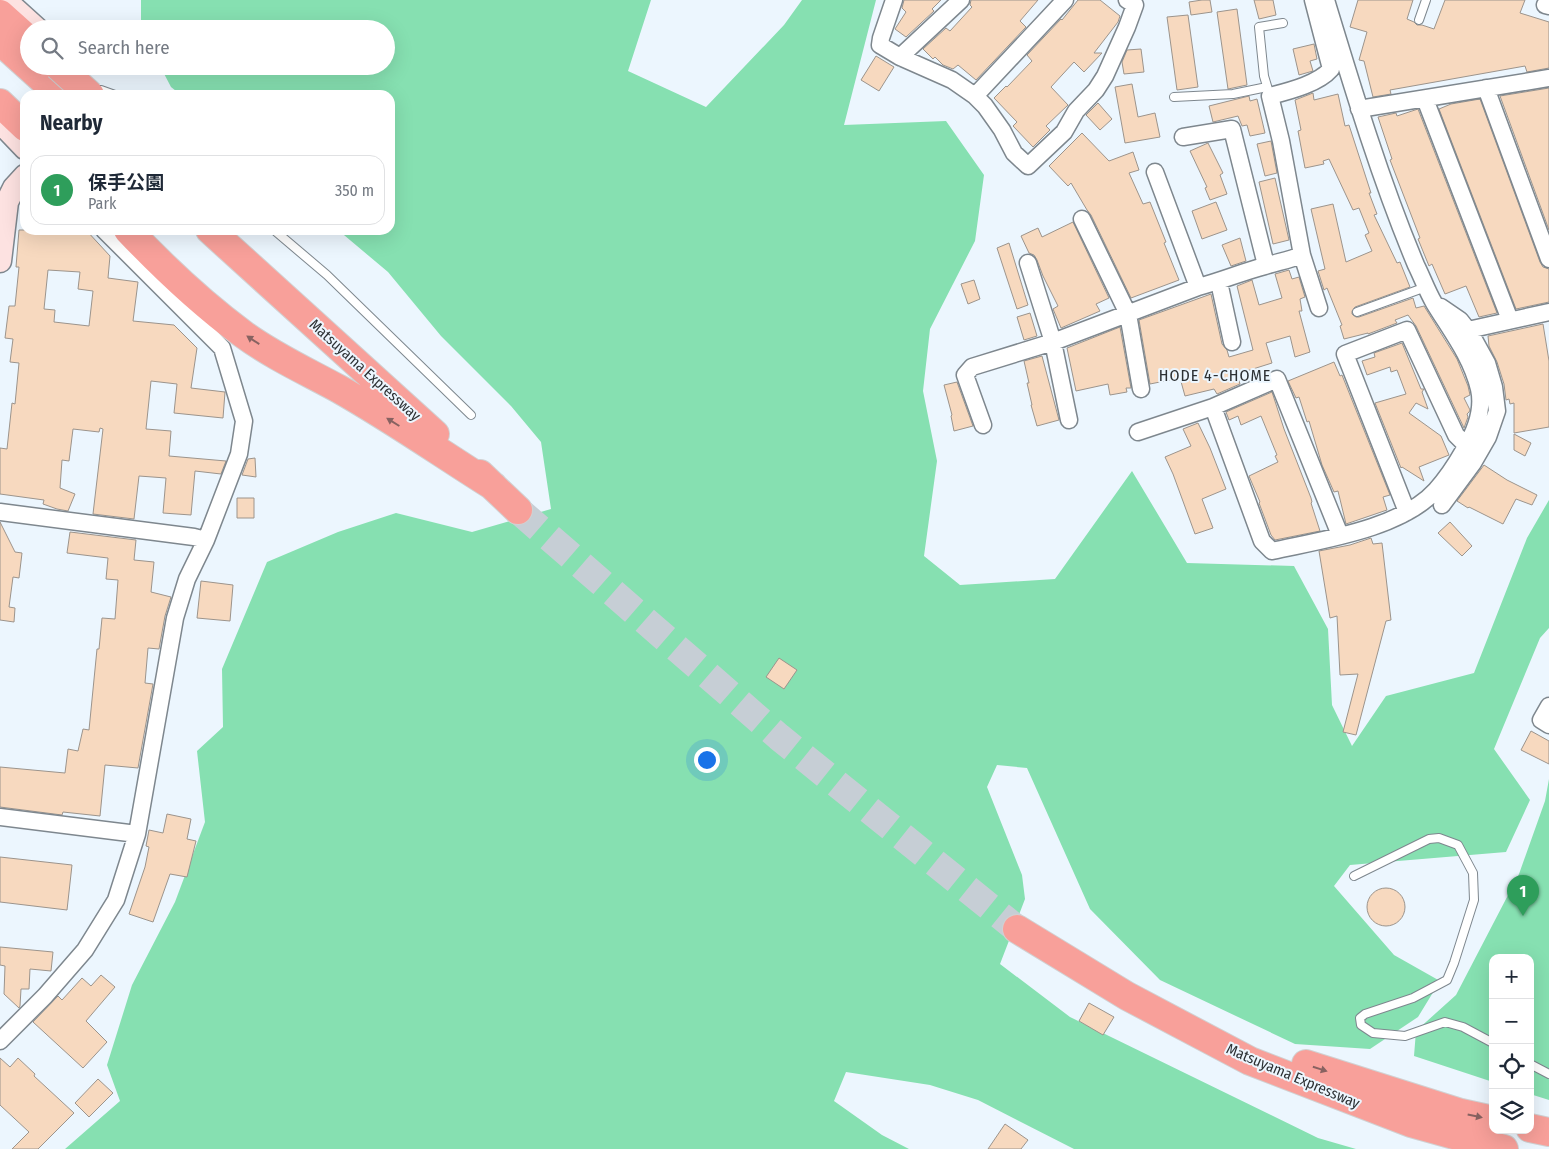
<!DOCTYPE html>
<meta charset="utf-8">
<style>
:root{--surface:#fff;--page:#f2f2f3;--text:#1f2937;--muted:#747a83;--line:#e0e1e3;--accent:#2563eb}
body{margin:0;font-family:"Fira Sans Condensed","Noto Sans JP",sans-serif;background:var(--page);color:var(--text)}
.controls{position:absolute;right:15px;bottom:15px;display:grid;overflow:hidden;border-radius:10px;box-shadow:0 5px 20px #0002}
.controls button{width:45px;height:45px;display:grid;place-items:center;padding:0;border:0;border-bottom:1px solid var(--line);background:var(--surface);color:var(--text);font:25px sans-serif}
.you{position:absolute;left:706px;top:759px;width:18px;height:18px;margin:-12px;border:4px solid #fff;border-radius:50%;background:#1a73e8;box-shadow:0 0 0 8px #1a73e833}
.badge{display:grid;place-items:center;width:32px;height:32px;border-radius:50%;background:var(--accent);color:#fff;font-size:16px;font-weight:700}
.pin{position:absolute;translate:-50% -41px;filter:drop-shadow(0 1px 2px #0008)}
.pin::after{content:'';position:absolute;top:26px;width:18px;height:15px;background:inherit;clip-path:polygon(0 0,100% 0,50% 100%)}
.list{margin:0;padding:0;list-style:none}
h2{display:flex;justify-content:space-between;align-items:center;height:65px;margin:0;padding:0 20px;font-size:21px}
h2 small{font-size:16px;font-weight:400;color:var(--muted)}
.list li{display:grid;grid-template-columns:32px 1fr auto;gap:15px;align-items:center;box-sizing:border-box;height:70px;margin:0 10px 10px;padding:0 10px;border:1px solid var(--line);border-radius:15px}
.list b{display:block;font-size:19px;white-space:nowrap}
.list p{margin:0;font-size:16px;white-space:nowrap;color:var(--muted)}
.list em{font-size:16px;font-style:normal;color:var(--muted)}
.icon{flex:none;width:28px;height:28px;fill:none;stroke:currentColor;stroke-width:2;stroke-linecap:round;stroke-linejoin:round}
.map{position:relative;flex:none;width:1549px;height:1149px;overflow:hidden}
.search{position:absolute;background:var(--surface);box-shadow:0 5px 20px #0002;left:20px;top:20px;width:375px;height:55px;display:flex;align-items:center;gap:12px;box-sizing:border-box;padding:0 18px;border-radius:28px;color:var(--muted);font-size:19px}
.panel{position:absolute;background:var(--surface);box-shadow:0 5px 20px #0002;left:20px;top:90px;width:375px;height:145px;border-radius:15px}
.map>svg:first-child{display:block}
</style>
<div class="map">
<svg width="1549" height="1149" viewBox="0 0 1549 1149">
<rect width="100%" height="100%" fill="#ecf6fe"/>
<!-- green -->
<path fill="#86e0b1" d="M141 0H651L628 71 706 107 784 25 802 0H876L844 125 946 121 984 175 975 241 930 329 923 391 937 461 924 556 960 585 1055 579 1132 471 1187 563 1294 566 1328 629 1332 705 1352 746 1386 696 1474 673 1527 538 1549 500V628L1540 638 1494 749 1530 800 1506 852 1350 865 1334 886 1394 955 1440 981 1418 1017 1370 1049 1295 1044 1160 980 1090 909 1027 768 997 765 987 787 1022 875 1025 899 1000 964 1070 1017 1318 1138 1356 1149H1074L978 1100 930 1085 846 1072 834 1101 882 1135 909 1149H65L120 1101 107 1065 132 985 175 902 205 822 197 751 223 727 222 669 267 562 338 532 396 513 472 532 551 509 541 442 511 406 441 336 388 272 338 230H390V95H181L171 87 160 66H386V29H141Z
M1549 779V1100L1530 1094V958H1493V1082L1414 1056 1416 1031 1456 995 1519 874 1545 801Z"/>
<!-- building -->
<path fill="#f7d9bf" stroke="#9c948c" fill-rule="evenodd" d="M904 0H941L932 9 934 11 906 37 895 29 906 12 902 8Z
M971 0H1038L1020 21 1026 27 976 80 958 65 953 69 943 65 935 57 933 59 923 49 946 28 950 31 972 7 970 5Z
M1078 0H1100L1120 16 1118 22 1094 53H1102L1084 72 1074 62 1051 87 1068 105 1046 126 1050 130 1033 147 1013 126 1017 122 994 98 1006 86 1007 87 1032 61 1027 55 1061 19 1062 20Z
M1202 0H1210L1212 12 1191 15 1189 2Z
M1254 0H1273L1276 15 1259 19Z
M1358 0H1413L1407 19 1414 22 1417 25H1422L1434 29 1445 0H1525L1520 13 1549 22V68L1527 72 1525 66 1390 90 1391 94 1373 97 1364 61 1359 60 1367 32 1350 27Z
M1237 9 1247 85 1228 89 1217 12Z
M1188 15 1198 87 1177 90 1167 17Z
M1314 44 1317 59 1310 61 1313 71 1299 75 1293 49Z
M1141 49 1144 72 1124 74 1122 62 1127 50Z
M876 56 894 67 879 91 861 80Z
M1132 84 1138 117 1155 113 1160 137 1125 143 1115 87Z
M1549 88V230L1500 96Z
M1313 93 1314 100 1338 94 1345 126 1349 125 1371 193H1369L1377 214 1374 215 1397 263 1400 262 1410 287 1355 307 1352 311V314L1356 317H1359L1413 298 1416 308 1424 306 1457 359 1468 386 1470 395 1464 398 1470 410 1469 412 1467 414 1468 417 1464 428 1416 326 1408 315 1395 320 1397 323 1368 334V333L1344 339 1340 326 1342 325 1327 288 1324 290 1318 271 1325 269 1311 209 1333 204 1346 262 1372 251 1365 235 1369 233 1359 208 1353 210 1329 159 1323 161 1324 164 1305 168 1298 131 1301 130 1295 100Z
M1249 96 1250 101 1257 99 1265 133 1250 136 1247 125 1242 126 1238 116 1213 122 1209 106Z
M1480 99 1540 262 1543 267 1549 269V302L1516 309 1439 109 1451 104Z
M1098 103 1112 119 1100 130 1086 115Z
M1418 109 1497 313 1479 317 1466 286 1445 294 1432 264 1429 266 1418 239 1420 238 1390 160 1392 159 1378 117 1396 113 1397 116Z
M1082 133 1109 161 1133 152 1139 170 1129 173 1143 204 1150 202 1166 242 1164 243 1179 280 1131 298 1091 215 1087 210 1071 183 1068 186 1049 166Z
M1271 141 1277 173 1265 176 1257 144Z
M1208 143 1223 173 1220 175 1227 194 1210 200 1205 188 1207 187 1190 151Z
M1275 178 1289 240 1273 244 1259 182Z
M1216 202 1227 230 1202 239 1192 211Z
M1073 222 1109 298 1096 304 1100 311 1061 328 1053 309 1058 306 1043 276 1037 260 1034 255 1029 253 1021 236 1038 228 1042 237Z
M19 230H86L110 256 108 278 138 282 133 321 174 325 197 348 191 388 225 392 223 418 174 413 177 384 151 381 146 429 171 431 169 456 226 461 221 474 195 471 191 515 163 513 166 478 139 476 134 519 93 514 103 429 100 428 99 432 73 429 69 461 62 460 60 488 75 494 68 511 57 509 43 504 44 500 0 494V448L7 449 12 403 15 404 19 363 10 362 13 339 5 338 9 306H15L19 267H16ZM48 270 80 272 78 289 93 291 89 326 54 322 55 310 44 309Z
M1240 238 1246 261 1231 266 1222 245Z
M1009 243 1028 305 1017 309 997 248Z
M1289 270 1292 279 1299 277 1305 297 1300 299 1302 311H1299L1310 352 1295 357 1290 336 1266 343 1272 363 1237 374 1240 384 1217 394 1214 389 1185 396 1180 378 1150 384 1139 320 1211 294 1222 344 1227 350 1229 357 1253 350 1237 286 1252 280 1259 305 1282 298 1275 274Z
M974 280 980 299 968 304 961 284Z
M1030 313 1037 336 1024 340 1017 317Z
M1543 324 1549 361V427L1514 433V403L1510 404 1509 399 1506 400 1504 384 1497 362 1489 346 1488 336Z
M1120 327 1131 388H1126L1127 392 1110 395 1108 384 1076 391 1067 348Z
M1402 343 1421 389H1424L1422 392 1428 409 1416 403 1409 413 1441 436 1449 455 1419 467 1424 481 1402 467 1401 468 1375 403 1406 394 1397 370 1391 372 1390 367 1367 375 1362 361 1375 357 1374 353Z
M1042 356 1059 420 1037 426 1031 405H1032L1027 383H1029L1024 361Z
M1334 362 1340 376 1342 375 1390 495 1383 497 1387 510 1346 524 1338 491 1334 492 1322 465 1309 421 1307 422 1299 397 1296 398 1288 381Z
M957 382 973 426 954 431 951 416 952 415 944 385Z
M1272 392 1284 429 1311 498 1312 502 1311 503 1320 531 1275 540 1271 535 1259 503 1260 502 1249 476 1278 462 1275 456 1277 455 1261 416 1241 425 1238 416 1229 420 1226 412Z
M1198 423 1210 448 1226 489 1202 499 1213 528 1195 534 1173 474 1165 457 1191 446 1183 429Z
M1514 434 1531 443 1525 456 1514 450Z
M255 458 256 477 242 475 248 459Z
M1484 465 1507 480 1537 495 1532 505 1516 499 1503 524 1469 507 1468 508 1457 501Z
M237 498H254V518H237Z
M0 522 15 552 22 553 19 578 13 577 9 607 15 608 14 622 0 620Z
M1450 522 1472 546 1462 556 1438 533Z
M70 532 136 540 134 560 154 562 151 592 171 597 165 616 159 649 148 648 145 683 153 684 138 768 105 765 100 816 63 812 62 815 0 807V767L65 773 68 749 78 751 83 729 89 730 97 649H99L102 618 115 619 118 580 106 579 108 558 67 553Z
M1371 538 1373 544 1382 543 1391 620 1386 621 1356 735 1343 732 1358 674 1340 675 1337 616 1330 618 1319 551 1350 545Z
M201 581 233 585 230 621 197 618Z
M779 658 797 670 784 689 766 677Z
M1531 731 1549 741V764L1521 750Z
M167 814 191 819 187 839 196 841 187 877 170 874 153 922 129 914 145 867 149 847 146 846 149 830 163 833Z
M0 857 72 865 67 910 0 902Z
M1367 907a19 19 0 1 1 38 0a19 19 0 1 1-38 0Z
M0 947 53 952 51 971 30 969 29 989H21L20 1006 19 1008 4 994 5 966 0 965Z
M101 975 115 987 86 1021 107 1042 83 1068 33 1022 58 996 62 1000 82 978 91 986Z
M1089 1003 1114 1017 1103 1035 1079 1021Z
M0 1058 10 1067 18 1058 35 1074 34 1076 74 1113 38 1149H12L29 1132 0 1105Z
M98 1079 113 1093 89 1117 75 1103Z
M1005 1124 1028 1140 1021 1149H988Z"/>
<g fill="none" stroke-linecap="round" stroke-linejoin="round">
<!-- motorway-tunnel -->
<path stroke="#c6ced5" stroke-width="28" stroke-dasharray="28 14" stroke-linecap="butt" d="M518 510 779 737 1017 929"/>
<!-- service casing -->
<g stroke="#7e878e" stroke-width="10">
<path id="service" d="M1419 20 1426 0
M93 90H101L115 95
M1270 96 1264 76 1259 27 1283 23
M1174 97 1233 94 1267 87
M274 230 327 275 471 415
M1357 312 1426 287
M1354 876 1429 839 1439 838 1458 845 1473 873 1474 900 1454 963 1447 980 1413 998 1365 1014 1360 1018 1361 1025 1373 1033 1405 1036 1445 1022 1463 1027 1493 1043
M1530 1064 1549 1074"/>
</g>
<!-- minor casing -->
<g stroke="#7e878e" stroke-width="19">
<path id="minor" d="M894 0 881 38 880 45 900 57 961 0
M1313 0 1331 69C1318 84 1289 91 1270 96L1281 141 1302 255 1319 308
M1545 5 1549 6
M900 57 952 80 975 96 1065 0
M1486 88 1549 259
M975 96 985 106 1002 130 1014 153 1028 166 1064 132 1076 111 1096 90 1105 76 1127 27 1135 5 1127 0
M1425 99 1510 320
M1359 109 1549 78
M1183 137 1232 129 1266 265
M1155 172 1198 287
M1082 219 1128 314 1141 389
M1028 263 1053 342 1069 420
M1219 282 1232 342
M1441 307 1460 320 1471 334 1487 363 1494 387 1497 411 1488 437 1473 463 1442 505
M1468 330 1549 312
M1213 407 1262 541 1272 551C1321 540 1401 529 1436 490 1447 478 1456 464 1464 450 1475 432 1484 411 1479 389 1471 356 1451 331 1434 303 1427 291 1422 277 1416 265 1380 179 1353 89 1326 0
M983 425 965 375 972 367 1053 342 1198 287C1221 281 1242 272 1265 266 1278 262 1289 260 1302 255
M1138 432 1213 407 1277 379 1340 535
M0 512 194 537 206 540
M1407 512 1345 354 1407 330 1456 435 1467 446
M1549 706 1541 720 1549 725
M0 817 137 834
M0 1041 45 996 85 950 116 900 137 834 175 618 187 579 206 540 239 454 244 421 222 348 104 230"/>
</g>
<!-- secondary casing -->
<g stroke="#7e878e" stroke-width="25">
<path id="secondary" d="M5 0 37 29
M0 122 25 148
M0 261 7 202 14 188 25 176"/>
</g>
<!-- motorway casing -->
<g stroke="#d1d1d2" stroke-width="30">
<path id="motorway" d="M0 14 29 40
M0 41 60 95
M0 103 25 127
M128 230C164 268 201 303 243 334 273 356 306 371 339 389 392 419 442 454 493 486
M210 230 435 434
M480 474 518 510
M1017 929 1127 996 1250 1061 1411 1123 1504 1149
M1306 1064 1461 1113 1493 1120
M1530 1128 1549 1132"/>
</g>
<!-- service -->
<use href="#service" stroke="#fff" stroke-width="8"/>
<!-- minor -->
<use href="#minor" stroke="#fff" stroke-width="16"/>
<!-- secondary -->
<use href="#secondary" stroke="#fde2e1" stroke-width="22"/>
<!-- motorway -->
<use href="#motorway" stroke="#f8a09a" stroke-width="28"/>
<!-- motorway-bridge casing -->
<g stroke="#d1d1d2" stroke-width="30" stroke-linecap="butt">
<path id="motorway-bridge" d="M58 66 90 95"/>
</g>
<!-- motorway-bridge -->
<use href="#motorway-bridge" stroke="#f8a09a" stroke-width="28"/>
</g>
<!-- one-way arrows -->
<defs><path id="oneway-solid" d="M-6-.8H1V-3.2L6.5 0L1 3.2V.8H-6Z" transform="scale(1.25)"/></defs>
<g fill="#886261">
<use href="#oneway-solid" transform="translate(253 340) rotate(-147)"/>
<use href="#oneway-solid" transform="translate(393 422) rotate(-148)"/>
<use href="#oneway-solid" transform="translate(1320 1069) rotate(18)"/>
<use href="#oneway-solid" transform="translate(1475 1116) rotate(12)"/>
</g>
<g text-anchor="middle" stroke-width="4" stroke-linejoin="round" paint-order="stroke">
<!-- street labels -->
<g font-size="15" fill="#2c3033" stroke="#ecf6fe">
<text transform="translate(365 370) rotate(42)" y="5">Matsuyama Expressway</text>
<text transform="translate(1293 1076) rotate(23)" y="5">Matsuyama Expressway</text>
</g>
<!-- neighbourhood labels -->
<g font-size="16" letter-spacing="1" fill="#2c3033" stroke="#ecf6fe">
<text x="1215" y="381">HODE 4-CHOME</text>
</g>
</g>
</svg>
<div class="controls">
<button>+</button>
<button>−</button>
<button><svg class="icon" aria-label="locate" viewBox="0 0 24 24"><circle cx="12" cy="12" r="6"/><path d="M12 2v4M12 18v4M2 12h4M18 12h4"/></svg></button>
<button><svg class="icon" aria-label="layers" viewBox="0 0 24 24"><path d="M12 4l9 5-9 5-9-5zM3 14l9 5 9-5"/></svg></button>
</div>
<div class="you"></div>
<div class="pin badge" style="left:1523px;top:916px;background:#2e9e5b">1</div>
<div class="search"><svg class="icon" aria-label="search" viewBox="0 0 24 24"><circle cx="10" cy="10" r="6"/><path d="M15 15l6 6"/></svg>Search here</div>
<section class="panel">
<h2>Nearby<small></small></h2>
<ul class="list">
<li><span class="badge" style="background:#2e9e5b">1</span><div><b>保手公園</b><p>Park</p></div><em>350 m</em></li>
</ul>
</section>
</div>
